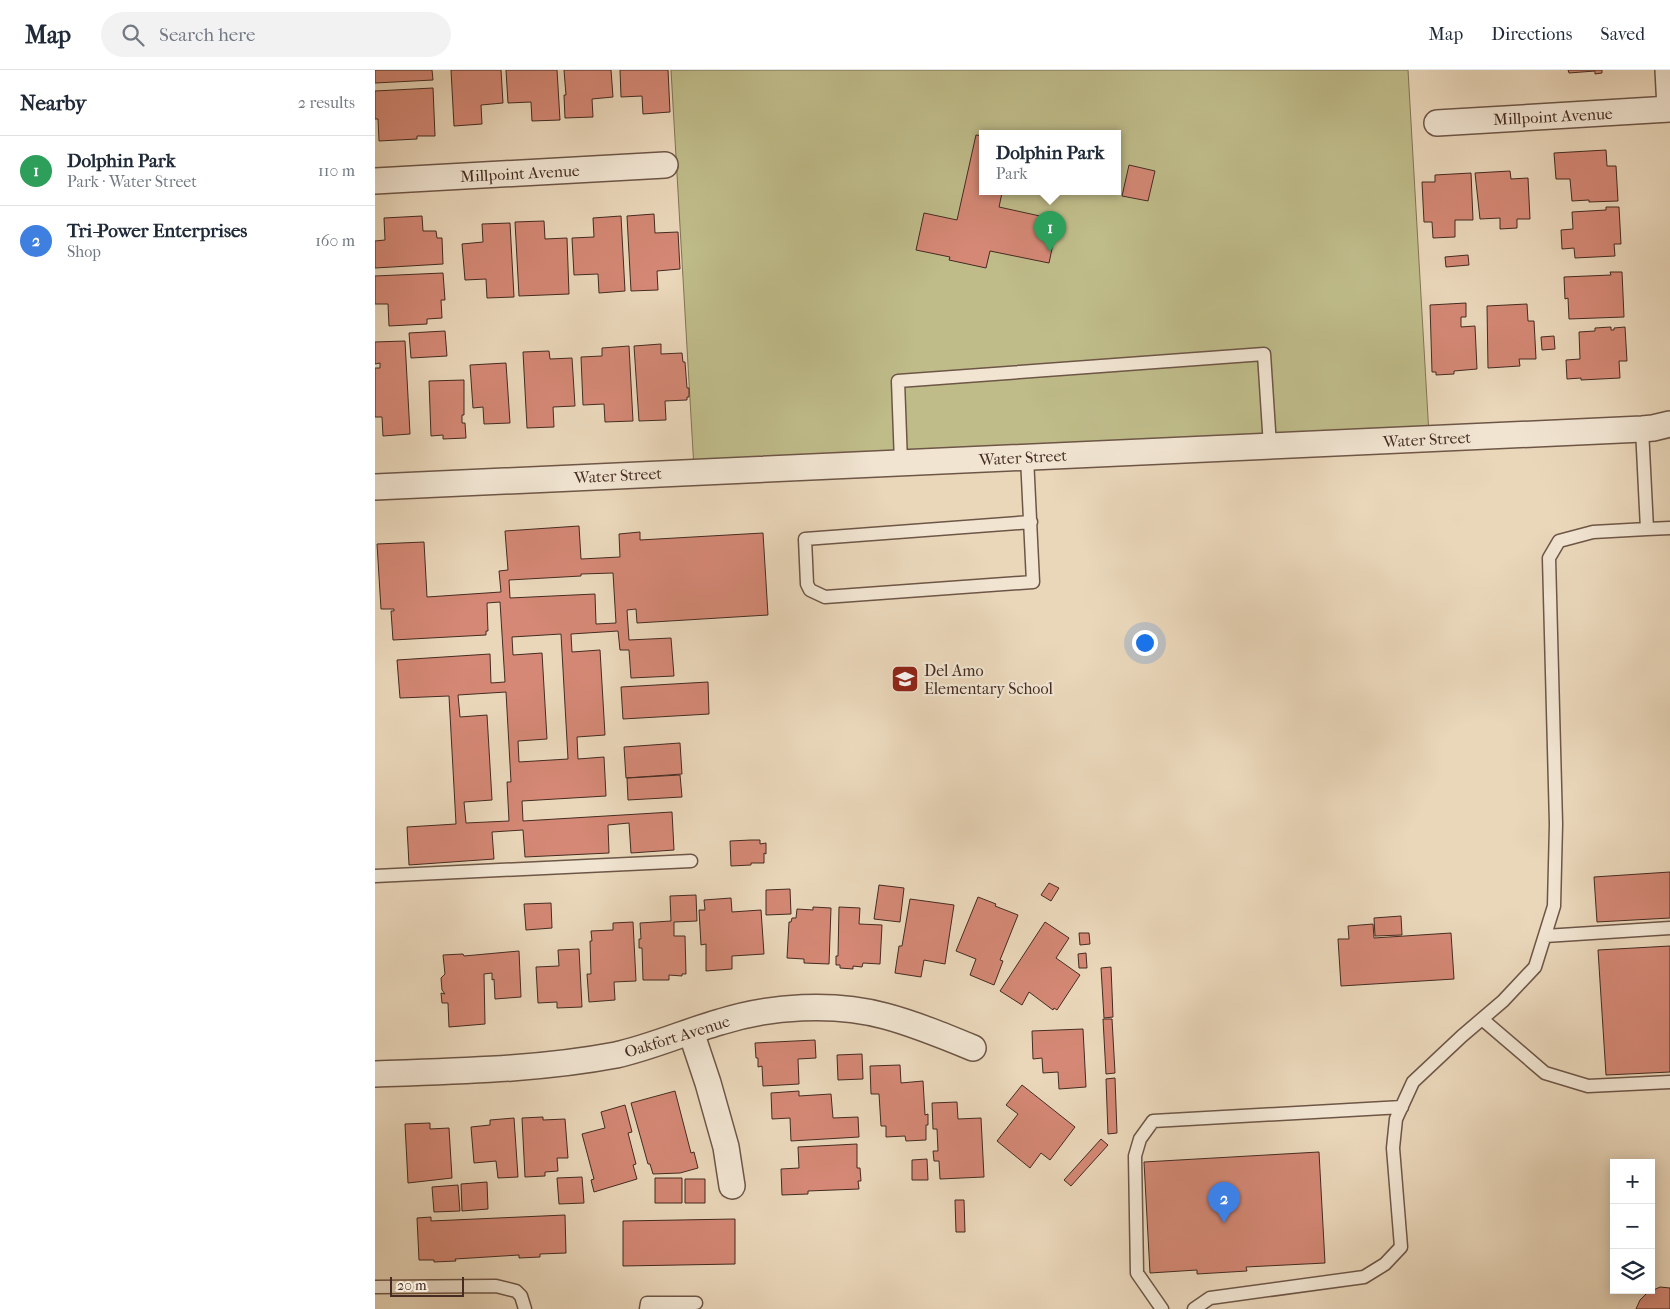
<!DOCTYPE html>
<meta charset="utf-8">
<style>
:root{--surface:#fff;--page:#f2f2f3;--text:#1f2937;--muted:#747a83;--line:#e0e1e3;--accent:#ea580c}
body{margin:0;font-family:"IM FELL French Canon",serif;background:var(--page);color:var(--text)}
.controls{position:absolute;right:15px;bottom:15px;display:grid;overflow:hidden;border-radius:0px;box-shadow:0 2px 12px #0003}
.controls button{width:45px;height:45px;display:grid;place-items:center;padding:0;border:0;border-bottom:1px solid var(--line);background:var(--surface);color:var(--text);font:25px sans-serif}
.scale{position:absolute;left:15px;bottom:12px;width:74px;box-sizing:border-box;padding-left:5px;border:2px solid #452b21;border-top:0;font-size:14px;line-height:18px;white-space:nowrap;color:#452b21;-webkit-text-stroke:4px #f1e5d2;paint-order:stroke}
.you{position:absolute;left:769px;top:572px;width:18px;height:18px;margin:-12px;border:4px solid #fff;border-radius:50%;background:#1a73e8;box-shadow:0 0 0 8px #1a73e833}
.badge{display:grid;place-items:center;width:32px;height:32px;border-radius:50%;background:var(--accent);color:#fff;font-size:16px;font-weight:700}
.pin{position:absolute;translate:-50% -41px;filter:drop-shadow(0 1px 2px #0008)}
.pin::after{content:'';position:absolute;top:26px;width:18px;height:15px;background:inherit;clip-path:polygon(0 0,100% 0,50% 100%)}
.popup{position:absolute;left:604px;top:60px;width:142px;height:65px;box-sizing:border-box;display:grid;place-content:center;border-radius:0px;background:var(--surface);filter:drop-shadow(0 1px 4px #0005);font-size:16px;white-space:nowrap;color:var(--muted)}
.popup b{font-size:19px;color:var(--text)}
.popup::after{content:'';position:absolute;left:50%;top:100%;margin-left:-10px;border:10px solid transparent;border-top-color:var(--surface)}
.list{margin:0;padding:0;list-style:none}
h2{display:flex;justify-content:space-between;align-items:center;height:65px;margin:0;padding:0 20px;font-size:21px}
h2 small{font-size:16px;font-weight:400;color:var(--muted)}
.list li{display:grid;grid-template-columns:32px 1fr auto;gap:15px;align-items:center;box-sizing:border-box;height:70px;padding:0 20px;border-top:1px solid var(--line)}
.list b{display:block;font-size:19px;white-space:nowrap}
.list p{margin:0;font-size:16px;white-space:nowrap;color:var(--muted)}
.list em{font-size:16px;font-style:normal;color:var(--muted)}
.icon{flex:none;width:28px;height:28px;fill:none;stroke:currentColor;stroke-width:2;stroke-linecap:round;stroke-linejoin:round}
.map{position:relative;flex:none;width:1295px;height:1239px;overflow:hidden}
header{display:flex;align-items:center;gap:30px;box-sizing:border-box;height:70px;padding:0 25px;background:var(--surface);border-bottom:1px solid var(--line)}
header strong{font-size:24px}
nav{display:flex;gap:28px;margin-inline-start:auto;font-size:18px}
.search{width:350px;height:45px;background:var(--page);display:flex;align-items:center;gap:12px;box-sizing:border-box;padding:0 18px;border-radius:28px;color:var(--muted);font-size:19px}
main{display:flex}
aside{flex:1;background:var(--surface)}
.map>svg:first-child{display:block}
</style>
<header>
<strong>Map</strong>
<div class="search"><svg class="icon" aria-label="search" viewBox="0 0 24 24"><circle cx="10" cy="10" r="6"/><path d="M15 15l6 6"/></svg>Search here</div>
<nav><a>Map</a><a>Directions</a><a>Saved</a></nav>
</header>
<main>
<aside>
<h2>Nearby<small>2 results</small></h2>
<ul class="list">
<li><span class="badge" style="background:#2e9e5b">1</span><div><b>Dolphin Park</b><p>Park · Water Street</p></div><em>110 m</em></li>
<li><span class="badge" style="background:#3f7fe0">2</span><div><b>Tri-Power Enterprises</b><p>Shop</p></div><em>160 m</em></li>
</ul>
</aside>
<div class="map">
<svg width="1295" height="1239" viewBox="0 0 1295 1239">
<rect width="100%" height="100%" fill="#ead7ba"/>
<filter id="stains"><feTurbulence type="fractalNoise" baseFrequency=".004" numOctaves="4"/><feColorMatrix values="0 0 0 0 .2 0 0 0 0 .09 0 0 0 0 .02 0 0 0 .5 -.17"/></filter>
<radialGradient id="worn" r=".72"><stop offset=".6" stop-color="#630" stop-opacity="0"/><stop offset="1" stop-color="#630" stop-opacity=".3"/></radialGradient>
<!-- green -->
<path fill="#bfbc8a" stroke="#827456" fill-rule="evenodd" d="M296 0H1033L1054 365 319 399ZM608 63H742V121H608Z"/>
<!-- building -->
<path fill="#d48875" stroke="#452b21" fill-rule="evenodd" d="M0 0H57L58 10 0 13Z
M76 0H126L128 33 106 35 107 54 79 56Z
M131 0H182L185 50 157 51 156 32 133 33Z
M189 0H236L238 27 217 29 218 47 190 48 189 25H191Z
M245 0H293L295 42 268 44 267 26 246 27Z
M1193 0H1227V3L1220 4V1L1194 3Z
M58 18 60 66H42V69L4 71 3 49H0V21Z
M601 65 608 66V121H626V123H627L624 137 683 150 674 193 615 181 611 198 574 190 575 187 541 180 549 143 582 150Z
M1231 80 1232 96H1241L1243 131 1214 132V130L1197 131 1195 109H1181L1179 83Z
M754 95 780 101 773 131 747 126Z
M1135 101 1136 109 1153 108 1155 149H1142V158L1125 159V148L1105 149 1100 103Z
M1096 103 1098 150H1080V167L1058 168 1057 152H1049L1047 112H1060V105Z
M1231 137H1244L1246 174H1239L1240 186 1200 188 1199 178 1187 179 1186 160 1198 159 1197 142 1231 140Z
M279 144 280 163 303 162 305 199 282 201 283 220 256 221 252 146Z
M47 146 48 161H61L62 168H67L68 194 0 198V171L10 170 9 148Z
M246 146 250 221 224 223 223 204 199 205 197 168 219 167 218 148Z
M169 151 170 169 192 168 194 224 144 226 140 152Z
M135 153 139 227 112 228 111 209 90 210 87 174 108 172 107 154Z
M1093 185 1094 195 1071 197 1070 187Z
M1235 202H1247L1249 247 1194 249 1193 228 1190 229 1189 207 1236 205Z
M68 203 70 230H66L67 248 52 249V254L14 256 13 234H0V206Z
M1091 233V247H1086V257L1100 256 1102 299 1079 301V304L1061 305V302H1057L1055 235Z
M1152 234 1153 251H1159L1161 289H1144L1145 296 1113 298 1112 236Z
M1236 257V260H1239V258L1250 257 1252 291H1244L1245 308 1206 310V308L1192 309 1191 290 1205 289 1204 262 1220 261V258Z
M70 261 72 286 36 288 34 263Z
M1179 266 1180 279 1167 280 1166 267Z
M30 271 35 364 8 366 7 347H0V298H5V293L0 294V272Z
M286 274V284L307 283 308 292H310L312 318H314V327H312V330L290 331 291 350 264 351 259 276Z
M254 276 258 351 230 352 229 334 208 335 206 287 227 286V278Z
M174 281 175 289 197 288 200 336 178 337 179 357 152 358 148 282Z
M131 293 135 353 109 354 108 337 98 338 95 295Z
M89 310V345H87V353H90L91 368 68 369V365L56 366 54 311Z
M204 456 206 489 245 487 244 464 265 462V470L388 463 393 545 262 553 261 539 252 540 254 570 296 568 299 606 256 608 254 580H245L243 561 196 564 197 582 225 580 230 665 202 667 203 689 229 687 231 726 147 731 148 751 297 742 299 780 256 783 254 753 233 755 234 783 150 787 148 760 117 762 119 789 34 795 32 757 81 754 74 626 25 628 22 590 115 584 116 613 130 612 125 532 112 533 113 561H111V565L18 570 16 541H19V539H6L2 474 49 472 52 527 126 522 124 501 133 500 130 461ZM238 503 241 553 221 554 220 524 135 528 134 510 206 506V504ZM186 564 193 689 144 692 143 671 172 669 167 583 138 585 137 567ZM131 622 136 712H132L134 751 91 753 89 732 117 730 112 645 85 647 83 625Z
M333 612 334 644 248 649 246 617Z
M305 673 307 704 251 708 249 677Z
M305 705 307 727 253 730 252 708Z
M376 770H385V774L391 773V784L389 783V793H376V795L356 796 355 771Z
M1295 802V848L1222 852 1219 807Z
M674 813 684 818 676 831 666 825Z
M504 815 529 818 525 852 499 849Z
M415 819 416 844 391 845V820Z
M321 825 322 851 299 852V866H310L311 904H307V906L294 905V910H268L267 878H264V869H266L265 853 296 851 295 826Z
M603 827 621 834 620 836 643 845 625 890 628 891 619 915 595 905 601 889 581 881Z
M356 828 357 842 386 840 389 884 357 886V899L331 901V874L326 875 324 840H330L329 830Z
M535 829 579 835 570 894 549 890 546 907 520 903 524 876H527Z
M176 833 177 858 151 860 149 834Z
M438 837 456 838 454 894 429 893V889L412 888 414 852H416L417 848H421L422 839 438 840Z
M464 837 485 838 484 854 507 855 505 894 488 893 487 897 478 896V899L465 898V895H461V886H463Z
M1026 846 1027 865 1000 866 999 848Z
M258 852 261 911 239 912 240 930 214 932 212 904H216L215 871H217L216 861 238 860V853Z
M670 852 694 868 681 888 705 905 682 940 679 938 678 940 654 922 647 935 625 921Z
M998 854 999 868 1076 863 1079 909 966 916 963 869H974L973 856Z
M704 863H714L715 874 705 875Z
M1295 876V1002L1231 1005 1223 880Z
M204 879 207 937 182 938V932L163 933 161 897 184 896 183 880Z
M144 881 146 927 120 929 119 909 117 910V903L109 904 110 954 74 957 73 933H67L66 923 70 924 67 920 66 908 70 904 68 885 88 884 89 886Z
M711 883 712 898H704L703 884Z
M736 897 738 947 729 948 726 898Z
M728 949H737L740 1003 731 1004Z
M708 959 711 1017 684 1019 683 1002 668 1003 667 988 658 989 657 961Z
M440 970 441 988 423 989 424 1014 388 1016 387 996 383 997V988H381L380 973Z
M487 984 488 1009 463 1010 462 985Z
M525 995 526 1013 548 1011 550 1045 553 1044V1055H551V1070L531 1071 530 1066 511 1067V1056H506L504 1024H496L495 996Z
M740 1008 742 1063 733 1064 731 1009Z
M647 1015 700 1057 675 1090 666 1083 655 1098 622 1071 643 1044 631 1035Z
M300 1021 316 1083 319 1082 323 1098 305 1103 278 1104 275 1094H273L256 1033Z
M424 1021V1026L456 1024 458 1048 483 1047 484 1067 416 1071 415 1048 397 1049 396 1023Z
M582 1032 583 1049 606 1048 609 1107 565 1109 564 1091H559L558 1081H563L562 1059H558L557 1033Z
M250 1035 257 1062 253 1063 261 1094 258 1095 262 1109 219 1122 216 1110 219 1109 207 1064 230 1058 226 1042Z
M168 1047V1050L190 1049 193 1088H182L183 1101 170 1102V1106L150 1107 147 1048Z
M139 1048 143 1107 123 1108 121 1091 99 1093 96 1057 115 1055V1050Z
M55 1053V1059L74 1058 77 1108 33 1113 30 1054Z
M726 1069 733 1075 696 1116 689 1110Z
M482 1074V1098H485L486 1111H483L484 1119 433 1121V1124L407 1125 406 1099 424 1098 423 1077Z
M944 1082 950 1193 871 1197 872 1201 822 1204V1200L775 1203 769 1092Z
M552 1089 553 1110H537V1090Z
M207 1107 209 1133 184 1134 182 1108Z
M280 1108H307V1133H280Z
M310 1109H330V1133H310Z
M112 1112 113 1139 87 1141 86 1114Z
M83 1115 85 1141 59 1142 57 1117Z
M580 1130H589L590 1162H581Z
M190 1145 191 1183 165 1184V1187L144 1188V1185L80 1189 81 1191 59 1192V1190H44L42 1148 56 1147V1151Z
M360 1149V1194L248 1196V1151Z
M1285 1217 1295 1218V1239H1261L1265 1230 1272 1223Z"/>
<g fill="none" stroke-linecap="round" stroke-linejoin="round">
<!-- service casing -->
<g stroke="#6e5647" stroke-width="15">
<path id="service" d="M652 387 658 512 450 527 435 520 432 514 430 469 656 452
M526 393 523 311 889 284 895 376
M1272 459 1295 458
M0 806 316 791
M1170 866 1295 858
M1107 949 1170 1003 1213 1016 1295 1012
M0 1217 121 1216 141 1221 146 1226 150 1239
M271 1239 272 1233H321
M787 1239 762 1203 760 1086 765 1069 778 1051 1027 1037
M819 1239 835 1228 989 1207 1010 1194 1026 1177 1018 1078 1021 1049 1038 1012 1087 966 1128 931 1160 897 1179 836 1181 754 1174 488 1184 471 1218 462 1272 459 1267 359"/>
</g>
<!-- minor casing -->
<g stroke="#6e5647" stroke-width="28">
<path id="minor" d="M1293 0 1295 38
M1062 53 1295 39
M0 111 290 95
M0 417 1267 359 1278 358 1295 354
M316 962 333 1013 351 1077 357 1116
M0 1004C80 1001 162 1000 241 985 277 977 310 962 345 952 395 936 459 932 510 946 540 954 569 966 598 978"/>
</g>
<!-- service -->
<use href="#service" stroke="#f1e5d2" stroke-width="12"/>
<!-- minor -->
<use href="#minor" stroke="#f1e5d2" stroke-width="25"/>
</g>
<!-- icons -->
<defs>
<g id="school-square" transform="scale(1.4375)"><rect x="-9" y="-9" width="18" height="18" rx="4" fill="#8f2418" stroke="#f1e5d2"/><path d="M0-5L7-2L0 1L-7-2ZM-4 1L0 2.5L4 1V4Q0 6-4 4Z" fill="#fff"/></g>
</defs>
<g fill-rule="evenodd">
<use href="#school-square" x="530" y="609"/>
</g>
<g text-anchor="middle" stroke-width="4.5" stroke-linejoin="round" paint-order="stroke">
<!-- street labels -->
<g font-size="16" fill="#452b21" stroke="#f1e5d2">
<text transform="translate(1178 46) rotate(-3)" y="6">Millpoint Avenue</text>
<text transform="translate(145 103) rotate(-3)" y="6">Millpoint Avenue</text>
<text transform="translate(1052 369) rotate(-3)" y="6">Water Street</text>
<text transform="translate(648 387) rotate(-3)" y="6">Water Street</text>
<text transform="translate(243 405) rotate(-3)" y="6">Water Street</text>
<text transform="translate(302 966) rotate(-17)" y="6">Oakfort Avenue</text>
</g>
<!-- poi labels -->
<g font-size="16" fill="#452b21" stroke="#f1e5d2" text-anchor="start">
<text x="549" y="606">Del Amo<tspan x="549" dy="18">Elementary School</tspan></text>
</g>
</g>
<rect width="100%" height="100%" filter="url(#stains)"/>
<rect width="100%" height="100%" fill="url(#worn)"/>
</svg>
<div class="controls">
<button>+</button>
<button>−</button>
<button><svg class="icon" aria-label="layers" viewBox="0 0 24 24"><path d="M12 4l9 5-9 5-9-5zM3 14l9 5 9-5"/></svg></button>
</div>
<div class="scale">20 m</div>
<div class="you"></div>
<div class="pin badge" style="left:675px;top:182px;background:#2e9e5b">1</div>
<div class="popup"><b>Dolphin Park</b>Park</div>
<div class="pin badge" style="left:849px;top:1153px;background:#3f7fe0">2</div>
</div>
</main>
